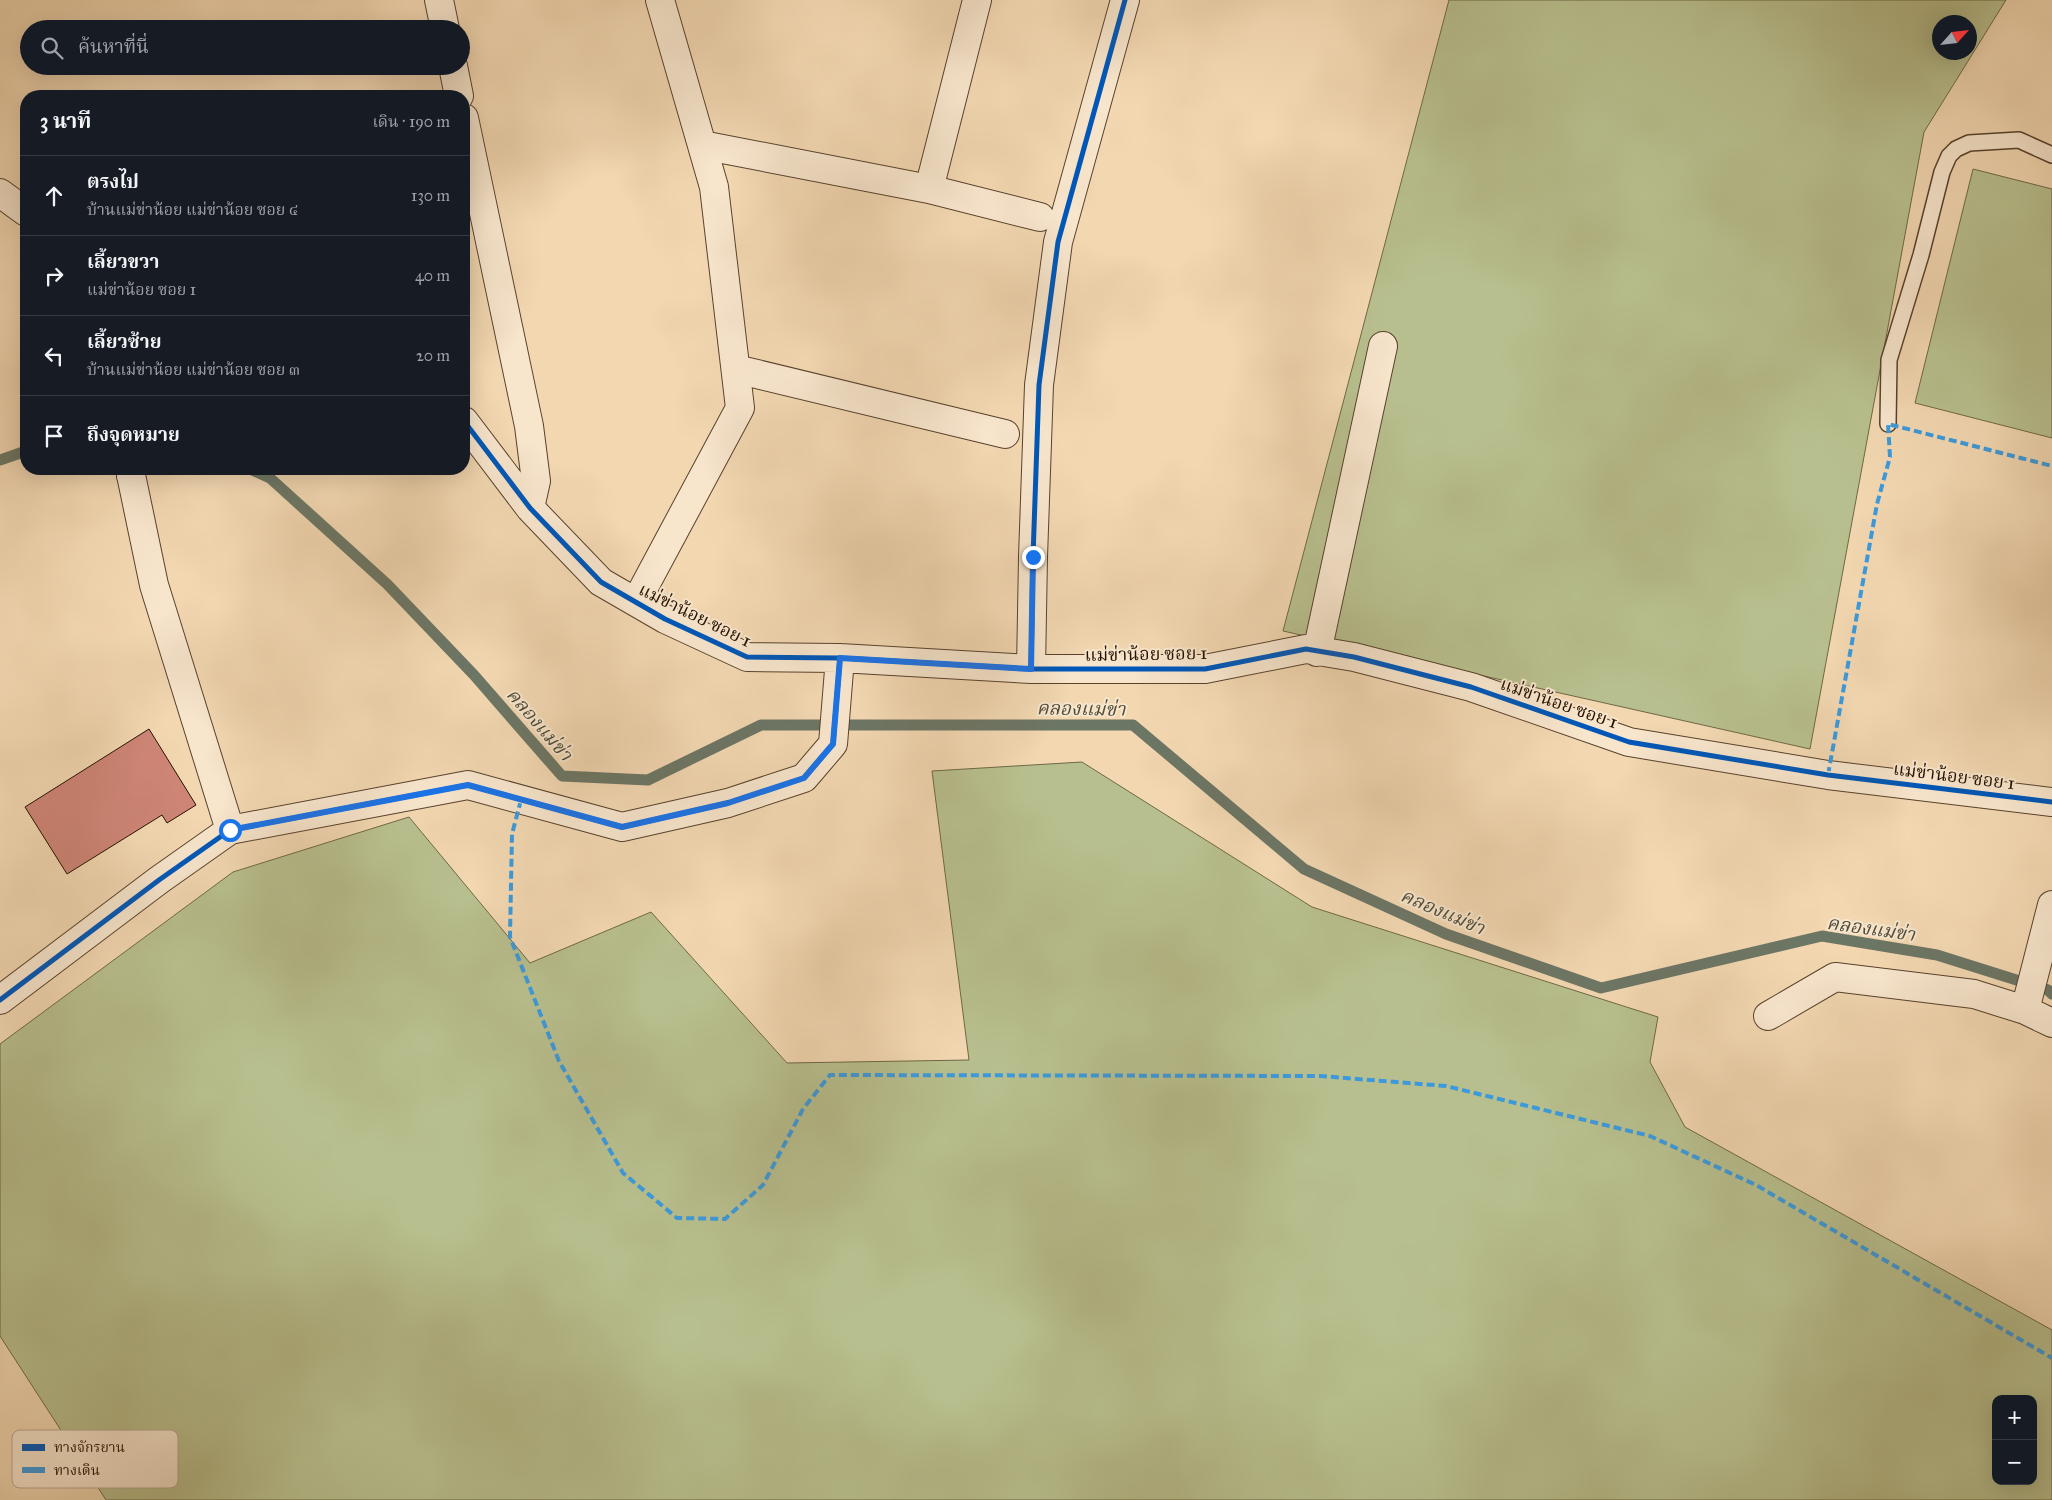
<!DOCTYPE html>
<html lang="th">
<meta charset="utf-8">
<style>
:root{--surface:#171b24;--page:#20242c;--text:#f1f3f6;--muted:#9ea1a6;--line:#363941}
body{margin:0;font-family:"IM FELL Great Primer","Noto Serif Thai",serif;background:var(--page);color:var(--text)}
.controls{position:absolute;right:15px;bottom:15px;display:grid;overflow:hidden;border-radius:10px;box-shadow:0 5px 20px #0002}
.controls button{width:45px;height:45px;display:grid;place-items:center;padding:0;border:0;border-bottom:1px solid var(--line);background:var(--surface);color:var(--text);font:25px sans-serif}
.compass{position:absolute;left:1932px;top:15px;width:45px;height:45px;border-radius:50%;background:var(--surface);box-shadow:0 5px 20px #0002;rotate:63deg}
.stop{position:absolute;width:15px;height:15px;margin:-11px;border:4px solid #1a73e8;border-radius:50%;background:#fff}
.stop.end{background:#1a73e8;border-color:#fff;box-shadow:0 1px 5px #0008}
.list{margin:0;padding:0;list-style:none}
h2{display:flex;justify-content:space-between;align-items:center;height:65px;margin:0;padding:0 20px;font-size:21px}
h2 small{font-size:16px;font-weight:400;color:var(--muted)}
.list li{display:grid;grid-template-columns:32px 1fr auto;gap:15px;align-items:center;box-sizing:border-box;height:80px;padding:0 20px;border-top:1px solid var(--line)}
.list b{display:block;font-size:19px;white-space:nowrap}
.list p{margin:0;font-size:16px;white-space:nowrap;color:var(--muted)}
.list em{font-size:16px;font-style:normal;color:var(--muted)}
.icon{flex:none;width:28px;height:28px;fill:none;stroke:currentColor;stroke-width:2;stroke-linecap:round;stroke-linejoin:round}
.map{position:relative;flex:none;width:2052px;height:1500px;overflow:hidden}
.search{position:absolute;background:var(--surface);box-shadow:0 5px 20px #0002;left:20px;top:20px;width:450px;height:55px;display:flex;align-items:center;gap:12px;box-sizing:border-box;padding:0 18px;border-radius:28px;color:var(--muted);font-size:19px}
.panel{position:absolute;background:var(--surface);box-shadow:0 5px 20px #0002;left:20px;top:90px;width:450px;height:385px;border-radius:20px}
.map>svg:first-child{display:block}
</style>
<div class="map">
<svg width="2052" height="1500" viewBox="0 0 2052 1500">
<rect width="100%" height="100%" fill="#f2d7b1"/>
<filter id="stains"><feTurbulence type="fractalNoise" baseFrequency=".004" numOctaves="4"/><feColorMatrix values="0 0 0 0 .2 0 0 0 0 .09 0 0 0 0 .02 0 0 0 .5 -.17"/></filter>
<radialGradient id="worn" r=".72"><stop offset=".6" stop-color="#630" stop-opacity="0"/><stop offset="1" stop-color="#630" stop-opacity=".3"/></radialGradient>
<!-- green -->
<path fill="#b8bf8e" stroke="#6e6847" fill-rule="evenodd" d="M1449 0H2006L1924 132 1810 749 1283 631ZM1940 22H1970V52H1940Z
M1973 169 2052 189V438L1915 403Z
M1082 762 1312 907 1658 1017 1650 1062 1685 1127 2052 1330V1500H106L0 1336V1044L233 872 409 817 530 963 651 912 787 1063 969 1060 932 771ZM1996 1399H2033V1481H1996Z"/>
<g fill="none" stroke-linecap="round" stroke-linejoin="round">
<!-- stream -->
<path stroke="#6c7665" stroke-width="11" d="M0 460 26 451
M250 469 270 478 387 584 474 675 562 776 648 780 761 725H1133L1304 869 1446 934 1601 988 1822 936 1937 955 2048 990 2052 994"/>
</g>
<!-- building -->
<path fill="#ce8576" stroke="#251100" d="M149 729 196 805 167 823 162 815 67 874 25 807Z"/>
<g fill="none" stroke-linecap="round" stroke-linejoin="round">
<!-- service casing -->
<g stroke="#58422c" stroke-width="18">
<path id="service" d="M1888 424 1889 360 1921 255 1942 172 1949 156 1956 149 1969 143 2019 140 2052 155"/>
</g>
<!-- minor casing -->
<g stroke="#58422c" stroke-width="30">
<path id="minor" d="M439 0 445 29
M453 66 459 96
M464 118 529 426 536 481 530 508
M702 145 929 189 1040 217
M929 189 977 0
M0 193 26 212
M736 369 1005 434
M464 421 530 508 601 582 665 619 747 657 840 658 1031 669H1205L1306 649 1354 657 1471 687 1629 742 1828 775 2052 802
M131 475 154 585 230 830
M636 602 740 408 714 187 660 0
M1317 652 1383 346
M1031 669 1033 557 1039 385 1058 242 1125 0
M0 1000 159 880 230 830 468 785 622 827 728 803 804 778 833 744 840 658
M2025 1010 2052 905
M1768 1016 1835 977 1974 994 2025 1010 2052 1023"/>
</g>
<!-- tertiary casing -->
<g stroke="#58422c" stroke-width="30">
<path id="tertiary" d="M131 469V475"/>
</g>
<!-- service -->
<use href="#service" stroke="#f7e5cc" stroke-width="15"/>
<!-- minor -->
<use href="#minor" stroke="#f7e5cc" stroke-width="28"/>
<!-- tertiary -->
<use href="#tertiary" stroke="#f7e5cc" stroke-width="28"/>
<!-- quiet -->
<path stroke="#3c9adc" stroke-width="4" stroke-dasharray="8 4" stroke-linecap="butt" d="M1828 775 1877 504 1890 457 1888 424 2052 466
M521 800 512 834 510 937 559 1061 623 1173 677 1218 725 1219 763 1185 803 1109 830 1075 1320 1076 1446 1086 1650 1136 1756 1185 2052 1358"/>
<!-- cycleway casing -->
<g stroke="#f7e5cc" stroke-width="8">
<path id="cycleway" d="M464 421 530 508 601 582 665 619 747 657 840 658 1031 669H1205L1306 649 1354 657 1471 687 1629 742 1828 775 2052 802
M1031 669 1033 557 1039 385 1058 242 1125 0
M0 1000 159 880 230 830 468 785 622 827 728 803 804 778 833 744 840 658"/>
</g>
<!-- cycleway -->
<use href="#cycleway" stroke="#0057b8" stroke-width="5"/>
</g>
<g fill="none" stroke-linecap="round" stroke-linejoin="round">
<!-- route -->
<path stroke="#1a73e8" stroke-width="6" d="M230 830 468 785 622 827 728 803 804 778 833 744 840 658 1031 669 1033 557"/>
</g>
<g text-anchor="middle" stroke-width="4" stroke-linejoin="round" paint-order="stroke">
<!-- street labels -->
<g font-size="18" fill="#251100" stroke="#f7e5cc">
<text transform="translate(695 615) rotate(26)" y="6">แม่ข่าน้อย ซอย 1</text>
<text transform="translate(1146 654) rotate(-1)" y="6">แม่ข่าน้อย ซอย 1</text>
<text transform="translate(1559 703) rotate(19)" y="6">แม่ข่าน้อย ซอย 1</text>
<text transform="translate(1954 776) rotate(7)" y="6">แม่ข่าน้อย ซอย 1</text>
</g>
<!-- water labels -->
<g font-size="19" font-style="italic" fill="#4e4c3b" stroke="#f7e5cc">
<text transform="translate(1081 708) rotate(1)" y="7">คลองแม่ข่า</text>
<text transform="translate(540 724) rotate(49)" y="7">คลองแม่ข่า</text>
<text transform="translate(1443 911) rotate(23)" y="7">คลองแม่ข่า</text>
<text transform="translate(1871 928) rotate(8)" y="7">คลองแม่ข่า</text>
</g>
</g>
<!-- legend -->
<rect x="12" y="1430" width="166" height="58" rx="8" fill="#f7e5cc" stroke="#b8a58f" stroke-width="1"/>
<rect x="22" y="1444" width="23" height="7" fill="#0057b8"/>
<rect x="22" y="1467" width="23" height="6" fill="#3c9adc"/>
<g font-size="14" fill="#251100">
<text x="54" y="1452">ทางจักรยาน</text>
<text x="54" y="1475">ทางเดิน</text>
</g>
<rect width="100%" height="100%" filter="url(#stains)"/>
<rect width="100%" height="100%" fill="url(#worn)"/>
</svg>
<div class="controls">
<button>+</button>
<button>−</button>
</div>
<svg class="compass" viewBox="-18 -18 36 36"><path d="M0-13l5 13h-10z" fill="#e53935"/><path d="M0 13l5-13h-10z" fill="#9ea1a6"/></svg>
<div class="stop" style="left:230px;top:830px"></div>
<div class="stop end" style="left:1033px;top:557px"></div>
<div class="search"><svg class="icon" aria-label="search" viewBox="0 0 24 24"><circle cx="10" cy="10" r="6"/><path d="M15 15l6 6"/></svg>ค้นหาที่นี่</div>
<section class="panel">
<h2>3 นาที<small>เดิน · 190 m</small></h2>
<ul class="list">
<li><svg class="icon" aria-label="ahead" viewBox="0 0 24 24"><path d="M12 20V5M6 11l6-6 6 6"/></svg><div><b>ตรงไป</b><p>บ้านแม่ข่าน้อย แม่ข่าน้อย ซอย ๔</p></div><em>130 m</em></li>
<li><svg class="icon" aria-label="right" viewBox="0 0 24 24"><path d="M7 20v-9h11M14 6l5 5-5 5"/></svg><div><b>เลี้ยวขวา</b><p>แม่ข่าน้อย ซอย 1</p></div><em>40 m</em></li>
<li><svg class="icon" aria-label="left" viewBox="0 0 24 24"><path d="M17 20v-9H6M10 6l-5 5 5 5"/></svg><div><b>เลี้ยวซ้าย</b><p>บ้านแม่ข่าน้อย แม่ข่าน้อย ซอย ๓</p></div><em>20 m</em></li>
<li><svg class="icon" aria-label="arrive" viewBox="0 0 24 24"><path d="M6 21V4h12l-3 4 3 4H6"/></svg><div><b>ถึงจุดหมาย</b></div></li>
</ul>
</section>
</div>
